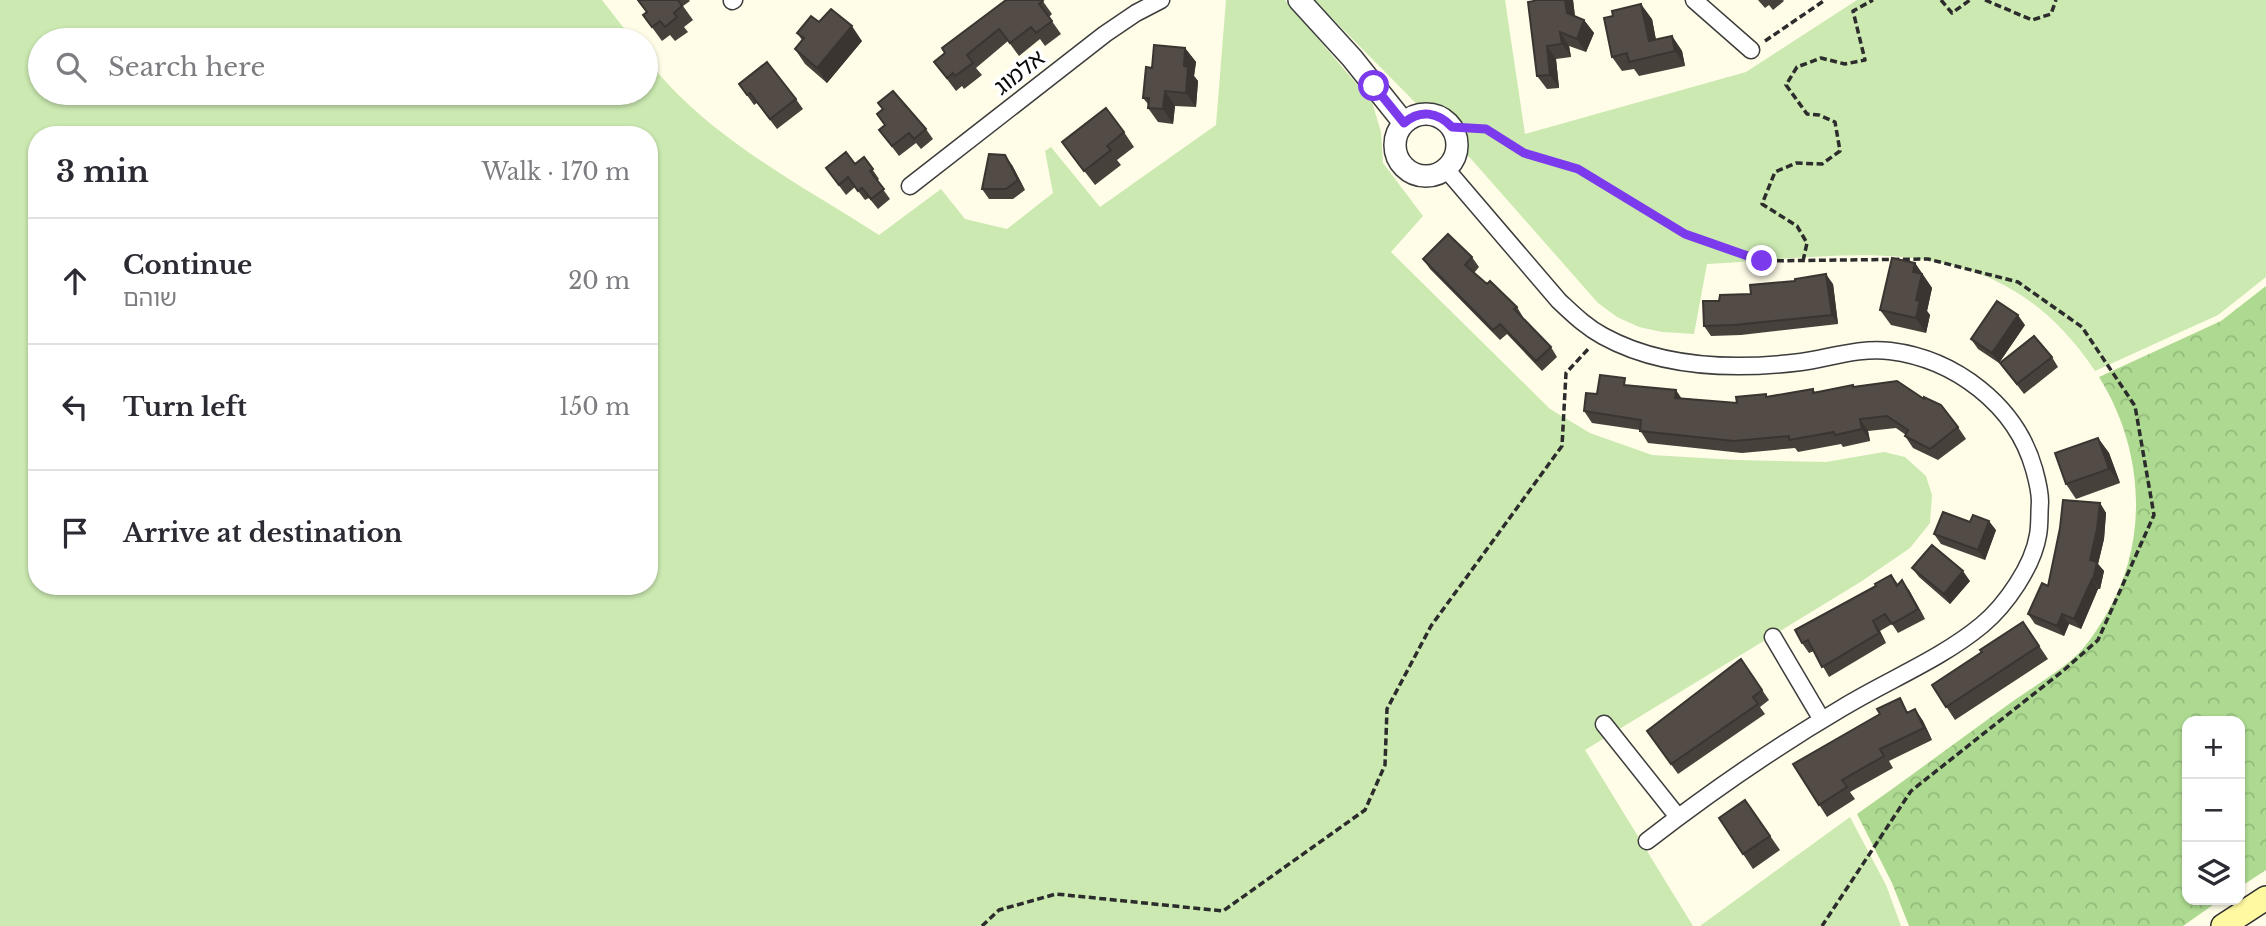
<!DOCTYPE html>
<meta charset="utf-8">
<style>
:root{--surface:#fff;--page:#f7f7f7;--text:#2b2b33;--muted:#7c7c81;--line:#e1e1e2}
body{margin:0;font-family:"Libre Baskerville","Noto Sans Hebrew",serif;background:var(--page);color:var(--text)}
.controls{position:absolute;right:21px;bottom:21px;display:grid;overflow:hidden;border-radius:14px;box-shadow:0 2px 5px #0004}
.controls button{width:63px;height:63px;display:grid;place-items:center;padding:0;border:0;border-bottom:2px solid var(--line);background:var(--surface);color:var(--text);font:35px sans-serif}
.stop{position:absolute;width:21px;height:21px;margin:-16px;border:5px solid #7c3aed;border-radius:50%;background:#fff}
.stop.end{background:#7c3aed;border-color:#fff;box-shadow:0 2px 7px #0008}
.list{margin:0;padding:0;list-style:none}
h2{display:flex;justify-content:space-between;align-items:center;height:91px;margin:0;padding:0 28px;font-size:30px}
h2 small{font-size:23px;font-weight:400;color:var(--muted)}
.list li{display:grid;grid-template-columns:46px 1fr auto;gap:21px;align-items:center;box-sizing:border-box;height:126px;padding:0 28px;border-top:2px solid var(--line)}
.list b{display:block;font-size:26px;white-space:nowrap}
.list p{margin:0;font-size:23px;white-space:nowrap;color:var(--muted)}
.list em{font-size:23px;font-style:normal;color:var(--muted)}
.icon{flex:none;width:38px;height:38px;fill:none;stroke:currentColor;stroke-width:2;stroke-linecap:round;stroke-linejoin:round}
.map{position:relative;flex:none;width:2266px;height:926px;overflow:hidden}
.search{position:absolute;background:var(--surface);box-shadow:0 2px 5px #0004;left:28px;top:28px;width:630px;height:77px;display:flex;align-items:center;gap:18px;box-sizing:border-box;padding:0 24px;border-radius:38px;color:var(--muted);font-size:26px}
.panel{position:absolute;background:var(--surface);box-shadow:0 2px 5px #0004;left:28px;top:126px;width:630px;height:469px;border-radius:28px}
.map>svg:first-child{display:block}
</style>
<div class="map">
<svg width="2266" height="926" viewBox="0 0 2266 926">
<defs>
<pattern id="forest-crowns" width="20" height="18" patternUnits="userSpaceOnUse" patternTransform="scale(1.75)"><rect width="20" height="18" fill="#adda90"/><path d="M2 6a3 3 0 1 1 6 0M12 15a3 3 0 1 1 6 0" fill="none" stroke="#94ba7b"/></pattern>
</defs>
<rect width="100%" height="100%" fill="#fffce7"/>
<!-- grass -->
<path fill="#cbe9b1" fill-rule="evenodd" d="M0 0H602L633 40H40V93H646V58C705 136 798 183 879 235L941 189 965 219 1007 229 1053 193 1045 151 1051 147 1100 207 1216 125 1226 0H1285L1372 102 1381 132 1383 163 1423 216 1391 252 1550 409 1590 433 1652 455 1736 460 1826 462 1884 452 1905 457 1926 476 1932 495 1930 523 1910 548 1862 581 1585 750 1693 926H0ZM37 135H649V586H37Z
M1314 0H1505L1525 134 1746 72 1857 0H2266V277L2218 315 2095 371C1997 223 1857 256 1707 264L1694 334 1662 332 1639 327 1617 317 1598 303 1472 160Z
M1850 817 1886 885 1901 926H1700Z"/>
<!-- forest -->
<path fill="url(#forest-crowns)" d="M2266 286V870L2240 887V721H2187V900H2220L2183 926H1909L1892 883 1857 814C1908 778 1958 741 2009 704 2031 688 2058 673 2078 654 2089 643 2098 628 2106 615 2150 541 2144 449 2099 377L2221 321Z"/>
<g fill="none" stroke-linecap="round" stroke-linejoin="round">
<!-- minor casing -->
<g stroke="#3d3d3d" stroke-width="19">
<path id="minor" d="M1694 0 1751 50
M732 1 734 0
M1446 169 1559 301C1573 314 1586 327 1603 336 1661 368 1736 370 1801 362 1829 358 1861 347 1890 351 1955 359 2016 405 2034 469 2037 480 2040 490 2040 502 2039 513 2040 525 2038 535 2033 566 2006 605 1982 625 1941 659 1888 680 1842 708 1774 748 1709 793 1647 841
M910 186 1105 34 1136 13 1161 0
M1773 637 1822 720
M1604 724 1678 817"/>
</g>
<!-- tertiary casing -->
<g stroke="#3d3d3d" stroke-width="24">
<path id="tertiary" d="M1299 0 1352 58 1404 123
M1395 145a31 31 0 1 1 62 0a31 31 0 1 1-62 0Z"/>
</g>
<!-- secondary casing -->
<g stroke="#2c2c2c" stroke-width="26">
<path id="secondary" d="M2223 926 2266 898"/>
</g>
<!-- path -->
<path stroke="#2c2c2c" stroke-width="3.5" stroke-dasharray="7 3.5" stroke-linecap="butt" d="M1941 0 1952 13 1970 0
M1985 0 2032 20 2051 14 2056 0
M1765 41 1825 0
M1452 127 1486 129 1524 153 1578 169 1685 234 1762 261 1928 259 2018 282 2082 327 2135 406 2154 515 2098 640 2064 670 1911 791 1822 926
M1803 261 1807 243 1797 226 1762 204 1775 172 1796 163 1822 164 1840 151 1835 122 1819 115 1807 114 1786 85 1797 67 1821 58 1845 64 1865 60 1853 11 1873 0
M982 926 999 910 1056 894 1223 911 1365 810 1385 765 1387 709 1431 626 1562 446 1566 373 1590 347"/>
<!-- minor -->
<use href="#minor" stroke="#fff" stroke-width="16"/>
<!-- tertiary -->
<use href="#tertiary" stroke="#fff" stroke-width="21"/>
<!-- secondary -->
<use href="#secondary" stroke="#fffaa2" stroke-width="23"/>
</g>
<!-- wall -->
<path fill="#47413c" d="M637 0H689L690 1 683 6 693 20 684 27 688 32 675 41 670 35 662 41 643 15 646 12Z
M1042 0 1052 14 1049 17 1061 34 1045 46 1040 39 1019 56 1008 41 976 68 982 75 964 89 962 86 956 91 934 62Z
M1534 0H1573L1575 16 1584 20 1594 33 1586 52 1569 46 1571 57 1556 59 1559 88 1547 89 1537 76Z
M1758 0H1783L1784 1 1773 10 1769 5 1765 8Z
M1652 19 1656 40 1672 36 1682 51 1685 66 1639 76 1634 69 1622 71 1612 57Z
M819 22 862 41 827 83 805 64 795 49 802 40 797 33Z
M1185 48 1196 62 1194 76 1198 81 1196 107 1175 106 1173 124 1158 122 1148 108V104L1143 98 1152 68Z
M739 84 796 99 803 109 777 129 757 103 754 105Z
M877 114 926 129 933 139 921 149 916 143 899 156 879 130 885 125Z
M1124 132 1134 147 1117 160 1121 165 1095 185 1062 142Z
M864 157 879 179 877 181 890 199 878 209 869 198 865 200 855 187 846 195 826 168 855 164Z
M1012 165 1025 190 1013 199H989L982 189Z
M1472 257 1479 267 1474 273 1487 284 1517 307 1523 317V318L1551 347 1557 357 1542 371 1507 334 1500 340 1430 269 1423 259Z
M1915 263 1932 288 1927 311 1930 315 1926 333 1891 325 1880 310Z
M1833 284 1838 324 1741 335 1711 336 1704 326 1719 301 1751 294Z
M2025 325 1999 363 1978 349 1971 339Z
M2052 357 2058 367 2024 394 2000 363Z
M1630 385 1681 398 1737 403 1766 394 1767 397 1813 389 1815 392 1854 386 1958 427 1966 439 1938 460 1913 448 1905 436 1906 435 1896 428 1868 431 1870 441 1843 447 1841 444 1798 452 1795 448 1742 453 1648 443 1640 430 1592 423 1584 411 1597 394Z
M2098 438 2109 453 2120 483 2076 499 2066 484Z
M2100 503 2106 513 2104 539 2098 564 2104 571 2100 589H2098L2081 629 2069 624 2064 636 2035 624 2028 614 2048 586Z
M1996 530 1985 560 1941 544 1934 534Z
M1912 568 1970 581 1950 604 1919 577Z
M1891 575 1898 584 1909 590 1925 619 1898 633 1892 624 1880 631 1886 643 1829 677 1814 651 1809 653 1802 643Z
M2023 622 2048 659 1955 720 1932 685 1982 652Z
M1741 659 1769 700 1760 707 1765 714 1678 774 1647 731Z
M1915 709 1923 721 1932 740 1889 761 1893 768 1850 792 1855 799 1827 817 1793 764Z
M1745 800 1780 850 1753 869 1719 818Z"/>
<!-- shaded-wall -->
<path fill="#3a3531" d="M1565 0H1573L1576 26 1567 13Z
M1641 4 1652 19 1659 56 1649 41Z
M1584 20 1594 33 1586 52 1577 39Z
M852 26 862 41 827 83 817 68Z
M1560 32 1569 46 1571 57 1562 44Z
M1672 36 1682 51 1685 66 1675 51Z
M1547 46 1556 59 1559 88 1550 75Z
M1185 48 1196 62 1194 76 1198 81 1196 107 1186 93 1184 66Z
M1165 91 1175 106 1173 124 1163 109Z
M1005 155 1012 165 1025 190 1018 180Z
M1915 263 1932 288 1927 311 1930 315 1926 333 1916 318V300L1913 272Z
M1826 274 1833 284 1838 324 1832 315Z
M2018 315 2025 325 1999 363 1992 353Z
M1676 390 1684 402 1675 398Z
M1860 419 1868 431 1870 441 1862 429Z
M2098 438 2109 453 2120 483 2109 469Z
M2100 503 2106 513 2104 539 2098 564 2104 571 2100 589 2093 580 2090 560Z
M1989 521 1996 530 1985 560 1978 550Z
M1963 571 1970 581 1950 604 1944 594Z
M2092 579 2098 589 2081 629 2074 619Z
M1902 580 1909 590 1925 619 1918 609Z
M2062 614 2069 624 2064 636 2057 626Z
M1873 621 1880 631 1886 643 1879 633Z
M1915 709 1923 721 1932 740 1924 728Z"/>
<!-- building -->
<path fill="#534c46" stroke="#3a3531" stroke-width="2" d="M638 0H678L682 6 674 13 677 17 665 27 660 21 652 27 643 15 647 12Z
M1006 0H1042L1043 1 1039 4 1052 21 1036 33 1031 27 1010 43 999 29 967 55 973 63 955 76 953 73 947 78 934 62 945 53 942 48Z
M1534 0H1565L1567 13 1584 20 1577 39 1560 32 1562 44 1547 46 1550 75 1537 76 1528 2 1534 1Z
M1641 4 1649 41 1672 36 1675 51 1629 62 1627 53 1612 57 1604 18 1613 16 1612 11Z
M831 9 852 26 817 68 795 49 804 38 797 33 811 16 819 22Z
M1154 45 1185 48 1184 66 1188 67 1186 93 1165 91 1163 109 1148 108 1149 98H1143L1146 67 1152 68Z
M767 62 796 99 770 119 750 93 747 95 739 84Z
M893 91 926 129 914 139 909 133 892 146 879 130 885 125 877 114 883 109 878 103Z
M1106 108 1124 132 1107 146 1111 150 1084 171 1062 142Z
M846 152 855 164 864 157 873 169 870 171 884 189 871 199 862 188 858 191 848 177 839 185 826 168Z
M989 154 1005 155 1018 180 1006 189H982Z
M1448 234 1472 257 1465 265 1487 284 1490 281 1517 307 1514 309 1551 347 1536 361 1500 324 1493 330 1423 259Z
M1892 258 1915 263 1913 272 1922 274 1916 300 1920 301 1916 318 1880 310Z
M1826 274 1832 315 1734 325 1704 326 1703 301H1719L1720 295 1751 294 1750 285 1795 281V279Z
M1997 301 2018 315 1992 353 1971 339Z
M2034 336 2052 357 2017 384 2000 363Z
M1600 375 1625 378 1624 385 1676 390 1675 398 1737 403 1736 397 1766 394V397L1813 389V393L1853 385V387L1897 381 1924 399V397L1941 405 1958 427 1930 449 1905 436 1908 430 1887 416 1860 419 1862 429 1835 435 1834 432 1789 440V436L1734 441 1640 431 1641 420 1584 411 1586 393 1597 394Z
M2098 438 2109 469 2066 484 2055 453Z
M2063 500 2100 503 2097 529 2090 560 2097 562 2093 580 2092 579 2074 619 2062 614 2057 626 2028 614 2042 583 2048 586 2060 528Z
M1943 512 1970 522 1973 515 1989 521 1978 550 1934 534Z
M1932 545 1963 571 1944 594 1912 568Z
M1891 575 1897 586 1902 580 1918 609 1892 624 1885 614 1873 621 1879 633 1822 667 1808 640 1802 643 1795 630 1876 586 1875 584Z
M2023 622 2039 646 1946 707 1932 685 1982 652 1980 650Z
M1741 659 1762 690 1753 697 1758 704 1671 764 1647 731Z
M1900 698 1907 713 1915 709 1924 728 1880 749 1884 756 1842 780 1847 787 1819 805 1793 764 1880 714 1877 709Z
M1745 800 1770 836 1743 854 1719 818Z"/>
<g fill="none" stroke-linecap="round" stroke-linejoin="round">
<!-- route -->
<path stroke="#7c3aed" stroke-width="9" d="M1374 86 1404 123C1420 109 1438 112 1452 127L1486 129 1524 153 1578 169 1685 234 1762 261"/>
</g>
<g text-anchor="middle" stroke-width="7" stroke-linejoin="round" paint-order="stroke">
<!-- street labels -->
<g font-size="23" fill="#0a0a0a" stroke="#fff">
<text transform="translate(1019 72) rotate(-38)" y="8">אלמוג</text>
</g>
</g>
</svg>
<div class="controls">
<button>+</button>
<button>−</button>
<button><svg class="icon" aria-label="layers" viewBox="0 0 24 24"><path d="M12 4l9 5-9 5-9-5zM3 14l9 5 9-5"/></svg></button>
</div>
<div class="stop" style="left:1374px;top:86px"></div>
<div class="stop end" style="left:1762px;top:261px"></div>
<div class="search"><svg class="icon" aria-label="search" viewBox="0 0 24 24"><circle cx="10" cy="10" r="6"/><path d="M15 15l6 6"/></svg>Search here</div>
<section class="panel">
<h2>3 min<small>Walk · 170 m</small></h2>
<ul class="list">
<li><svg class="icon" aria-label="ahead" viewBox="0 0 24 24"><path d="M12 20V5M6 11l6-6 6 6"/></svg><div><b>Continue</b><p>שוהם</p></div><em>20 m</em></li>
<li><svg class="icon" aria-label="left" viewBox="0 0 24 24"><path d="M17 20v-9H6M10 6l-5 5 5 5"/></svg><div><b>Turn left</b></div><em>150 m</em></li>
<li><svg class="icon" aria-label="arrive" viewBox="0 0 24 24"><path d="M6 21V4h12l-3 4 3 4H6"/></svg><div><b>Arrive at destination</b></div></li>
</ul>
</section>
</div>
